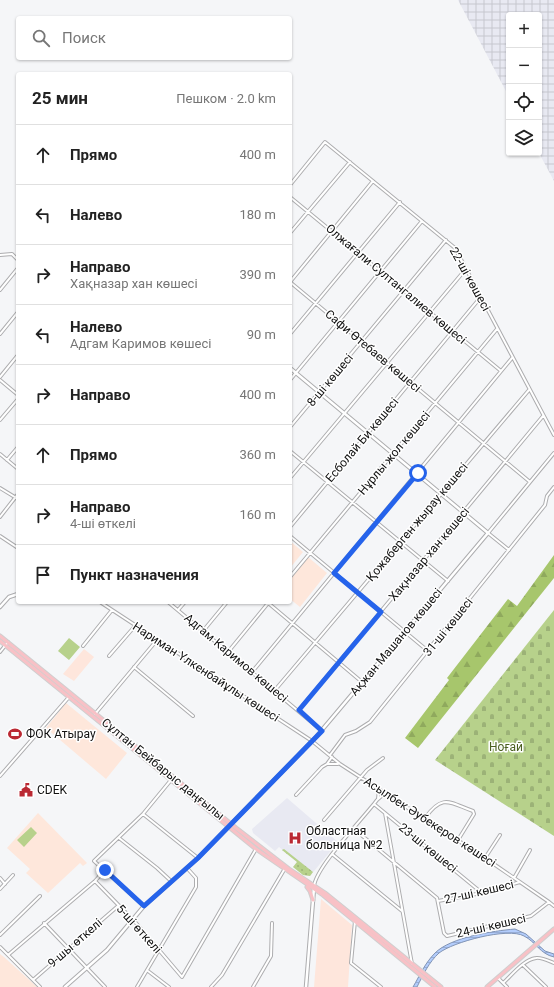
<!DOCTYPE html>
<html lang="ru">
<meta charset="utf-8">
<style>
:root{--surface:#fff;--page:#f6f6f6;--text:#222;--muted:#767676;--line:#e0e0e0}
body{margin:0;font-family:Roboto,sans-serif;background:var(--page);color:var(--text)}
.controls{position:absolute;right:12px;top:12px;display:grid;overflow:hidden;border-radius:4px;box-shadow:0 1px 3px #0004}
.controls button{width:36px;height:36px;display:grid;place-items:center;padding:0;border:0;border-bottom:1px solid var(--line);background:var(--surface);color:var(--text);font:20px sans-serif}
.stop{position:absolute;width:12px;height:12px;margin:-9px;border:3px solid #2563eb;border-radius:50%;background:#fff}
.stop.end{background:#2563eb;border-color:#fff;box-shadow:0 1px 4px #0008}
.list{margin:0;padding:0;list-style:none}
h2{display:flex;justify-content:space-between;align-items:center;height:52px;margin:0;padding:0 16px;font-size:17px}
h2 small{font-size:13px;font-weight:400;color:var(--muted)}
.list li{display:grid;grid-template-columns:26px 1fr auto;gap:12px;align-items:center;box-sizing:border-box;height:60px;padding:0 16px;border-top:1px solid var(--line)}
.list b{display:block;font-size:15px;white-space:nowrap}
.list p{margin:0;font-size:13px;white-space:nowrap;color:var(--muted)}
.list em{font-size:13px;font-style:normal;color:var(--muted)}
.icon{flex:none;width:22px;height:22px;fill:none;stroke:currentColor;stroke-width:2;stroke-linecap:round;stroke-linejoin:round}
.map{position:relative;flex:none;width:554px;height:987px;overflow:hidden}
.search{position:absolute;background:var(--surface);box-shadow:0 1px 3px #0004;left:16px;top:16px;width:276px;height:44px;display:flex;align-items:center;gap:10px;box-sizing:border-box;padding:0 14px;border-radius:4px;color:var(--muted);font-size:15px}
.panel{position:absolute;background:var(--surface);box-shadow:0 1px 3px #0004;left:16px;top:72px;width:276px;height:532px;border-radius:4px}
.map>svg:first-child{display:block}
</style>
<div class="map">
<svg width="554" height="987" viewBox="0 0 554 987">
<defs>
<pattern id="industrial-grid" width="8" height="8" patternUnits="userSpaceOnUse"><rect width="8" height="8" fill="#e8e9f2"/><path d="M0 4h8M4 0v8" fill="none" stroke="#c6c7ce"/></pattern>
<pattern id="grass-dots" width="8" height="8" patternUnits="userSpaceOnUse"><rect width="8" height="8" fill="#b7d18b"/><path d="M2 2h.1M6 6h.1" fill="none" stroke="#9cb277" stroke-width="1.8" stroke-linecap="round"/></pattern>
<pattern id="forest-firs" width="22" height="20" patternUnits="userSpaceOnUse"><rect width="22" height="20" fill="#a7c66c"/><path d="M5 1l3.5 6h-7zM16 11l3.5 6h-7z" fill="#8fa95d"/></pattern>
<pattern id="cemetery-stones" width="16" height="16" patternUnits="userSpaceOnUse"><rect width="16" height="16" fill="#b7d18b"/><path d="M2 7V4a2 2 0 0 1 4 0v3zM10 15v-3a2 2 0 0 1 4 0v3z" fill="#9cb277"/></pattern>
<pattern id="water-rules" width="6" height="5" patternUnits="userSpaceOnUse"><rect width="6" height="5" fill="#b2ccfc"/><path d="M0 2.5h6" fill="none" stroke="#98aed7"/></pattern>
</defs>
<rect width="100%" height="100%" fill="#f5f6f8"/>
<!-- commercial -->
<path fill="#fee6dc" d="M84 649 94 657 74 681 63 674Z
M321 899 352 925 348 987H314Z"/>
<!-- industrial -->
<path fill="url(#industrial-grid)" d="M458 0H554V181L539 153V15H509V97Z"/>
<!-- education -->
<path fill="#fee7db" d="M290 541 303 552 290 568Z
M308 557 327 573 300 607 290 599V579Z
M66 703 127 753 106 779 46 728Z
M38 813 87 863 83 866 80 863 48 893 26 873 30 869 7 848Z
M0 954 4 957 37 987H0Z"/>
<!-- built -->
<path fill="#e8e9f2" d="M287 798 338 842 310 876 303 875 293 867 297 862 279 847 275 851 253 833 252 829Z"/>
<!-- grass -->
<path fill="url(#grass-dots)" d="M284 849 313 872 310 876 303 875 293 867 297 862 282 850Z"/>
<!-- forest -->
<path fill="url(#forest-firs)" d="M554 555V578L418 748 405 738 449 680 447 678 508 599 517 606Z"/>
<!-- cemetery -->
<path fill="url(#cemetery-stones)" d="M554 610V836L435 760Z"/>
<!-- garden -->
<path fill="#b7d18b" d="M69 638 80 647 69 660 58 651Z
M31 827 37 833 24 847 17 840Z"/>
<!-- water -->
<path fill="url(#water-rules)" stroke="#8194b5" d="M515 929 526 934 545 951 554 954V957C540 954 536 942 524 936 508 927 453 942 439 953 429 962 423 975 417 987H413C420 975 425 963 435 953 451 937 493 931 515 929Z"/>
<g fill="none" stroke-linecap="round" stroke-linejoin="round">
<!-- street casing -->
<g stroke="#adadaf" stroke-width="4">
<path id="street" d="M290 185 325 142 455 248 554 435
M290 197 501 371
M290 233 350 162
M0 255 12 254 18 260
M290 282 530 482
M290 282 373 181
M0 290 18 268
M0 334 18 312
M290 334 400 202
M0 377 18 355
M0 380 18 395
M290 380 422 221
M0 420 18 399
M290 427 446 240
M290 451 448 581
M0 454 18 469
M7 460 18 447
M290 478 465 270
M0 488 18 499
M0 517 18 494
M290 527 480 298
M0 536 18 548
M290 536 428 651
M509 550 488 533 554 453
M290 577 497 329
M100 602 312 741 340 764 485 858 549 902
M168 602 322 731
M267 602 362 682
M178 610 185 602
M203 631 227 602
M83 646 112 610
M0 652 8 642
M228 652 269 602
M109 656 135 626
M134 667 193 716
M252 672 512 358
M275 690 529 390
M299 710 543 416
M95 714 157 640
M330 755 345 735 356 731 370 722 545 505 547 496 554 487
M327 764 332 757
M0 776 69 697
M296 795 322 767 327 764H338
M378 799 379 789
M374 804 482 893
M385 813 412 964
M143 814 198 858
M425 818C443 793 450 803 473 811L474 814 458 840
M324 820 367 770 383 758
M354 829 437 898 444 933 447 936 531 916 549 902 554 906
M119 838 157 868 171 881
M332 854 402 911
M485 858 500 835
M0 878 5 884
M514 878 530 850
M95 881 136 923 182 977 256 849
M314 886C317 865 363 819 377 800L385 793
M0 889 13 875
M438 901 482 893 520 882
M144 906 94 861 143 814 171 780
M355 921 351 963 381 987
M44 923 105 987
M0 935 40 896
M0 947 40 987
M8 955 95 881 105 870
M523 965 546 987
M148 971 169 987
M498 978 507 987
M33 980 118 906
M503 983C512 975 523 960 536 958 541 957 549 961 554 963
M137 987 196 887V878L187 868
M211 987 222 975 284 870
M253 987 271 956 272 923"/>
</g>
<!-- secondary casing -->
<g stroke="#adadaf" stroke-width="4.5">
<path id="secondary" d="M0 607 9 597 18 594
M65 987 107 950 144 906 198 858 316 737 488 533 290 368
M306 987 314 888"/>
</g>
<!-- primary casing -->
<g stroke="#cfcfcf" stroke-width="5">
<path id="primary" d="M0 636 236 828 289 869 325 893 441 987
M0 641 256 849 323 895 435 987
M307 887 310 891 313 900
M487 987 554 929"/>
</g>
<!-- street -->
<use href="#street" stroke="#fff" stroke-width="2"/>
<!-- secondary -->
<use href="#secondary" stroke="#fff" stroke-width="2.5"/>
<!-- primary -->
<use href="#primary" stroke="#f8c1c6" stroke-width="3"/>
</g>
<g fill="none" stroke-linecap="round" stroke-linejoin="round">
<!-- route -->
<path stroke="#2563eb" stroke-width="5" d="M105 870 144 906 198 858 322 731 299 710 381 612 334 573 418 473"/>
</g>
<!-- icons -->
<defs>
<g id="stadium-bare" transform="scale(1.08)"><path d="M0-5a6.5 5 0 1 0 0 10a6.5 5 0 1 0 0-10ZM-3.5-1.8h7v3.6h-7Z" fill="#ba2933" stroke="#fff" stroke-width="2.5" paint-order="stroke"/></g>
<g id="civic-bare" transform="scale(1.08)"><path d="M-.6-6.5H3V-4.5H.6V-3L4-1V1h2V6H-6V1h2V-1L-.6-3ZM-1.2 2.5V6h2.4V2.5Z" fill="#ba2933" stroke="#fff" stroke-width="2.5" paint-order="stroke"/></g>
<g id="hospital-bare" transform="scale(1.08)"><path d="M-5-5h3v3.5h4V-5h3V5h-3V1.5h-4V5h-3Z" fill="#ba2933" stroke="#fff" stroke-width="2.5" paint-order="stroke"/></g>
</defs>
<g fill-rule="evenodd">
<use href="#stadium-bare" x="15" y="734"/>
<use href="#civic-bare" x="26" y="790"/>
<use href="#hospital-bare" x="295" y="838"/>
</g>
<g text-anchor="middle" stroke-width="3" stroke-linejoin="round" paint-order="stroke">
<!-- street labels -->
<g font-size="12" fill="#101010" stroke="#fff">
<text transform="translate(470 279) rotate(61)" y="4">22-ші көшесі</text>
<text transform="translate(396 284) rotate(40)" y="4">Олжағали Султангалиев көшесі</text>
<text transform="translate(373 351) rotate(40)" y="4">Сафи Өтебаев көшесі</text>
<text transform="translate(330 380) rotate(-50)" y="4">8-шi көшесi</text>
<text transform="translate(362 440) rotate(-50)" y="4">Есболай Би көшесі</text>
<text transform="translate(394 453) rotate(-50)" y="4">Нұрлы жол көшесі</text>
<text transform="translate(417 522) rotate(-50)" y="4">Қожаберген жырау көшесі</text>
<text transform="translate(429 554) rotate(-50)" y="4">Хақназар хан көшесі</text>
<text transform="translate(448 627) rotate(-51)" y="4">31-ші көшесі</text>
<text transform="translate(396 642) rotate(-50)" y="4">Ақжан Машанов көшесі</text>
<text transform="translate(236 658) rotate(40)" y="4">Адгам Каримов көшесі</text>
<text transform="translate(206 672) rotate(33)" y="4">Нариман Үлкенбайұлы көшесі</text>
<text transform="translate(163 769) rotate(39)" y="4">Сұлтан Бейбарыс даңғылы</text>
<text transform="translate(430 822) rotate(33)" y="4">Асылбек Әубекеров көшесі</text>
<text transform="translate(428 848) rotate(39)" y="4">23-ші көшесі</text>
<text transform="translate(479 892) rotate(-13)" y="4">27-ші көшесі</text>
<text transform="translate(491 926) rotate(-13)" y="4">24-ші көшесі</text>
<text transform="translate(139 929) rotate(48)" y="4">5-ші өткелі</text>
<text transform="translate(75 943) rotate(-41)" y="4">9-шы өткелі</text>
</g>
<!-- poi labels -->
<g font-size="12" fill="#101010" stroke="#fff" text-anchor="start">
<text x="26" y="738">ФОК Атырау</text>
<text x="37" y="794">CDEK</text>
<text x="306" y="835">Областная<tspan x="306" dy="14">больница №2</tspan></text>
</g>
<!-- park labels -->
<g font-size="12" fill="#4c6022" stroke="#fff">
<text x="506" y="751">Ноғай</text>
</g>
</g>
</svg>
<div class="controls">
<button>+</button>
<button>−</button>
<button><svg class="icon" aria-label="locate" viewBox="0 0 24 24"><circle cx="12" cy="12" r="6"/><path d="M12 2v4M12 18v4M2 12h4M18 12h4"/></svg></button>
<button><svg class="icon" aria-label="layers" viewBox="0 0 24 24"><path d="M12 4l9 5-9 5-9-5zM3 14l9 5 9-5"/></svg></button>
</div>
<div class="stop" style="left:418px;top:473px"></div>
<div class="stop end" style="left:105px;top:870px"></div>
<div class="search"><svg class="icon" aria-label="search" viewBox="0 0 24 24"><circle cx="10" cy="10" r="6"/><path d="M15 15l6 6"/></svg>Поиск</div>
<section class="panel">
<h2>25 мин<small>Пешком · 2.0 km</small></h2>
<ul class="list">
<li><svg class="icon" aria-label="ahead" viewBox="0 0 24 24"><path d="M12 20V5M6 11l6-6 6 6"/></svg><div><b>Прямо</b></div><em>400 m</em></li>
<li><svg class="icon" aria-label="left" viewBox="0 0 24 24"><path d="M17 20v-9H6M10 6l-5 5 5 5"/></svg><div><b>Налево</b></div><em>180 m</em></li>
<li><svg class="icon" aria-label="right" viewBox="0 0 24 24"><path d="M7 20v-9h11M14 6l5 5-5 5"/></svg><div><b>Направо</b><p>Хақназар хан көшесі</p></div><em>390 m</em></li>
<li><svg class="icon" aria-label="left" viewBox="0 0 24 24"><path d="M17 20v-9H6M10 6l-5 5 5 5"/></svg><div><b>Налево</b><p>Адгам Каримов көшесі</p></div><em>90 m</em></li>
<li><svg class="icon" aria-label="right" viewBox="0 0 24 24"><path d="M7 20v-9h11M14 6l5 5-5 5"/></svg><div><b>Направо</b></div><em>400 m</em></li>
<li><svg class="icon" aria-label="ahead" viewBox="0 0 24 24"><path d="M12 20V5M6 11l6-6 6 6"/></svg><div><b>Прямо</b></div><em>360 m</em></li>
<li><svg class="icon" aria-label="right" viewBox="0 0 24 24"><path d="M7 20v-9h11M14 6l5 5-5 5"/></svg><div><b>Направо</b><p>4-ші өткелі</p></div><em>160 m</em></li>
<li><svg class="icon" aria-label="arrive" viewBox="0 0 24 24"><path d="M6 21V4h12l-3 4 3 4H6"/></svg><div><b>Пункт назначения</b></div></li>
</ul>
</section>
</div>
